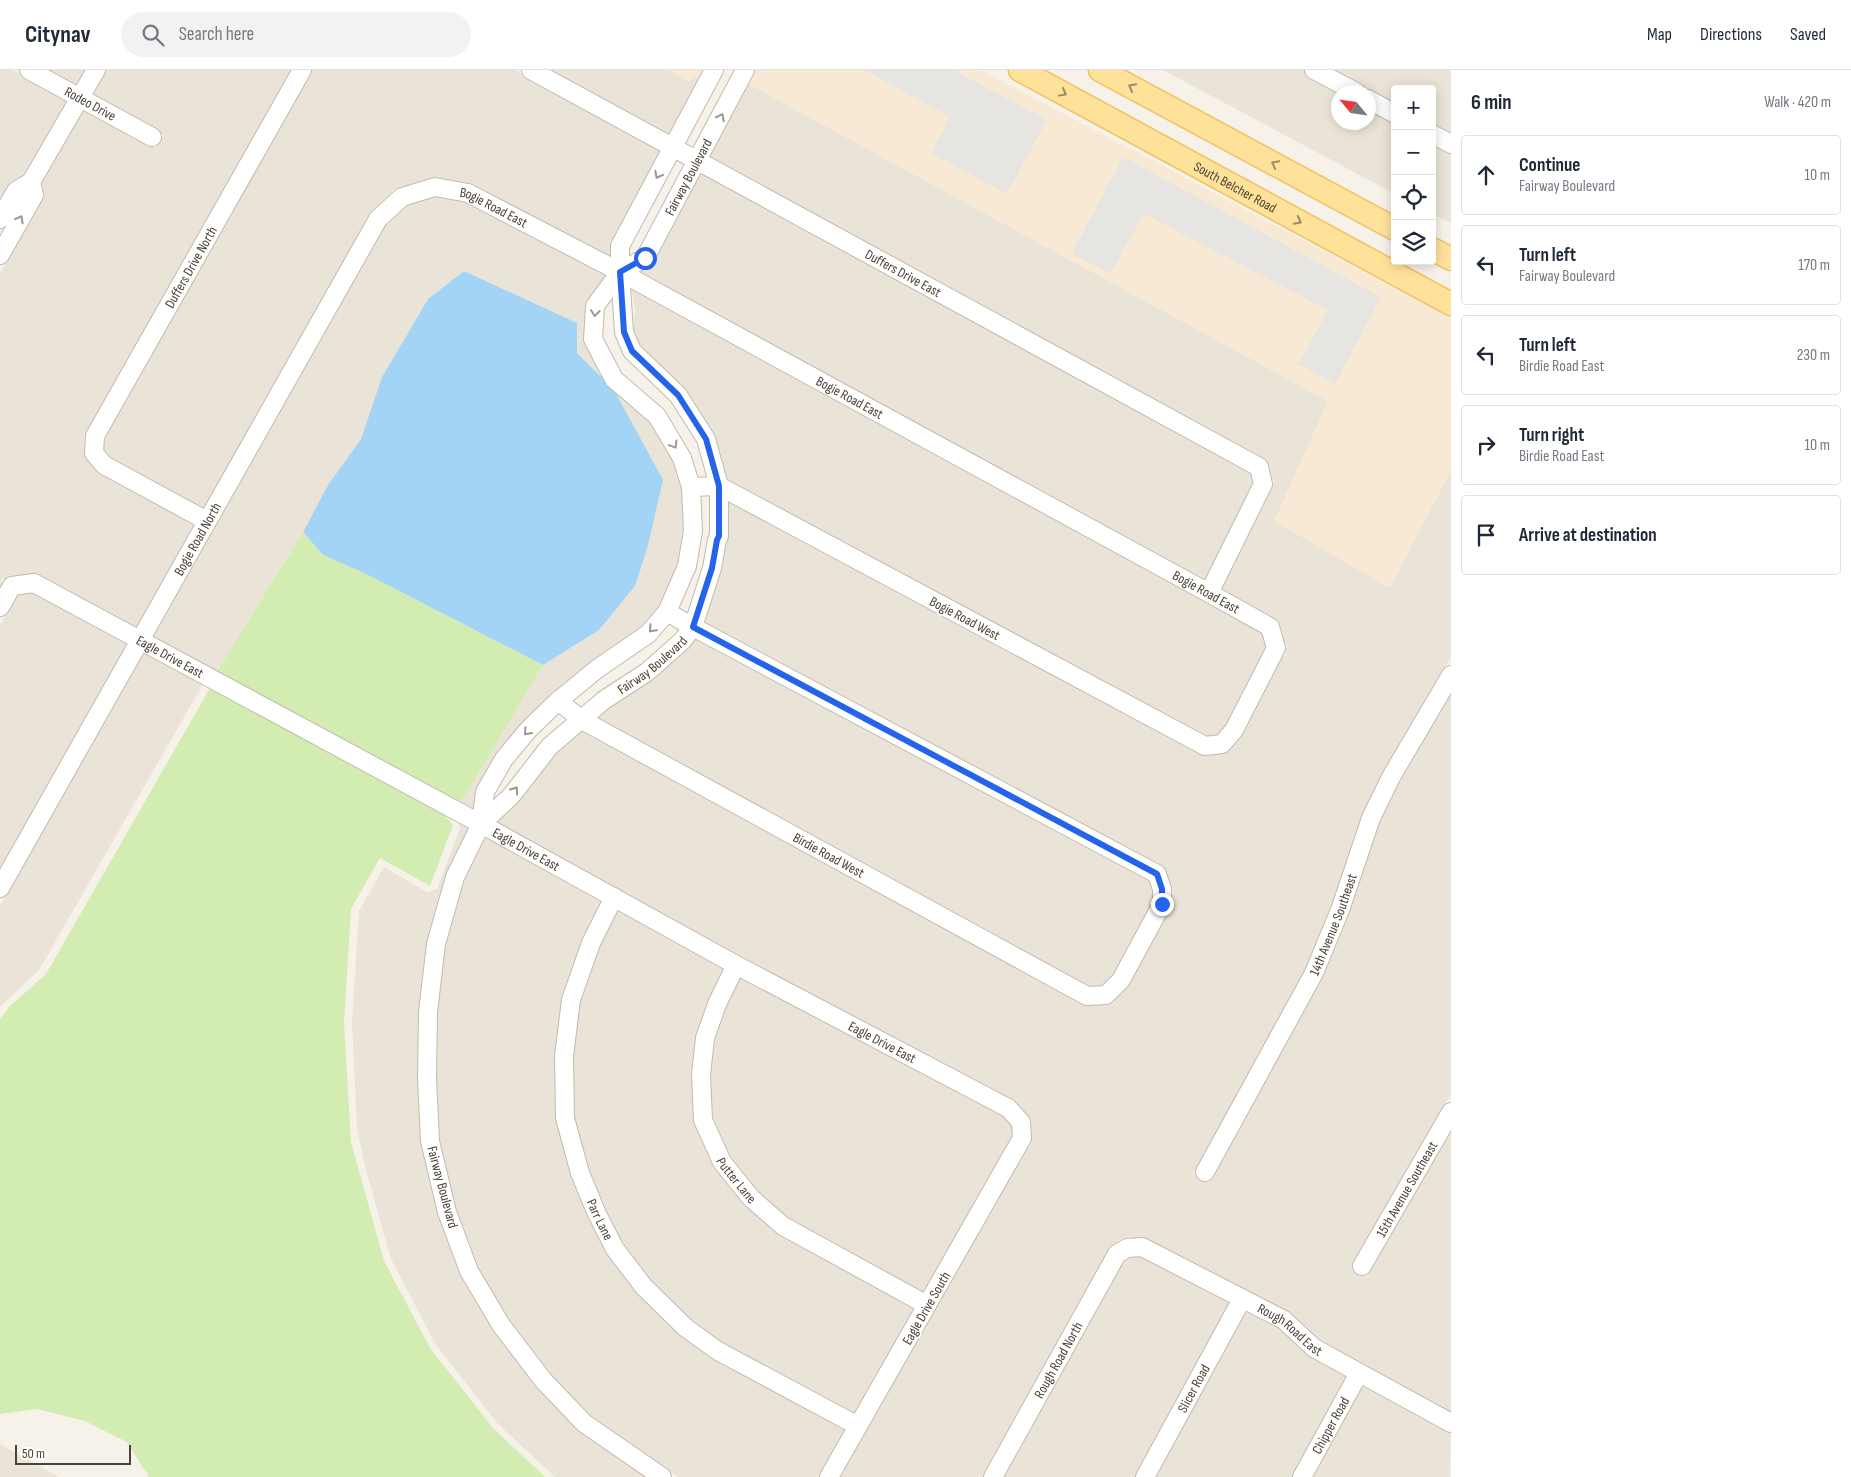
<!DOCTYPE html>
<meta charset="utf-8">
<style>
:root{--surface:#fff;--page:#f2f2f3;--text:#1f2937;--muted:#747a83;--line:#e0e1e3}
body{margin:0;font-family:"Sofia Sans Condensed",sans-serif;background:var(--page);color:var(--text)}
.controls{position:absolute;right:15px;top:15px;display:grid;overflow:hidden;border-radius:5px;box-shadow:0 2px 12px #0003}
.controls button{width:45px;height:45px;display:grid;place-items:center;padding:0;border:0;border-bottom:1px solid var(--line);background:var(--surface);color:var(--text);font:25px sans-serif}
.compass{position:absolute;left:1331px;top:15px;width:45px;height:45px;border-radius:50%;background:var(--surface);box-shadow:0 2px 12px #0003;rotate:299deg}
.scale{position:absolute;left:15px;bottom:12px;width:116px;box-sizing:border-box;padding-left:5px;border:2px solid #4b4337;border-top:0;font-size:14px;line-height:18px;white-space:nowrap;color:#4b4337;-webkit-text-stroke:4px #fff;paint-order:stroke}
.stop{position:absolute;width:15px;height:15px;margin:-11px;border:4px solid #2563eb;border-radius:50%;background:#fff}
.stop.end{background:#2563eb;border-color:#fff;box-shadow:0 1px 5px #0008}
.list{margin:0;padding:0;list-style:none}
h2{display:flex;justify-content:space-between;align-items:center;height:65px;margin:0;padding:0 20px;font-size:21px}
h2 small{font-size:16px;font-weight:400;color:var(--muted)}
.list li{display:grid;grid-template-columns:32px 1fr auto;gap:15px;align-items:center;box-sizing:border-box;height:80px;margin:0 10px 10px;padding:0 10px;border:1px solid var(--line);border-radius:5px}
.list b{display:block;font-size:19px;white-space:nowrap}
.list p{margin:0;font-size:16px;white-space:nowrap;color:var(--muted)}
.list em{font-size:16px;font-style:normal;color:var(--muted)}
.icon{flex:none;width:28px;height:28px;fill:none;stroke:currentColor;stroke-width:2;stroke-linecap:round;stroke-linejoin:round}
.map{position:relative;flex:none;width:1451px;height:1407px;overflow:hidden}
header{display:flex;align-items:center;gap:30px;box-sizing:border-box;height:70px;padding:0 25px;background:var(--surface);border-bottom:1px solid var(--line)}
header strong{font-size:24px}
nav{display:flex;gap:28px;margin-inline-start:auto;font-size:18px}
.search{width:350px;height:45px;background:var(--page);display:flex;align-items:center;gap:12px;box-sizing:border-box;padding:0 18px;border-radius:28px;color:var(--muted);font-size:19px}
main{display:flex}
aside{flex:1;background:var(--surface)}
.map>svg:first-child{display:block}
</style>
<header>
<strong>Citynav</strong>
<div class="search"><svg class="icon" aria-label="search" viewBox="0 0 24 24"><circle cx="10" cy="10" r="6"/><path d="M15 15l6 6"/></svg>Search here</div>
<nav><a>Map</a><a>Directions</a><a>Saved</a></nav>
</header>
<main>
<div class="map">
<svg width="1451" height="1407" viewBox="0 0 1451 1407">
<rect width="100%" height="100%" fill="#f6f2ea"/>
<!-- residential -->
<path fill="#eae4d8" fill-rule="evenodd" d="M0 0H13L68 30 24 106 9 116 0 131Z
M46 0H86L76 17Z
M106 0H292L86 365 85 382 87 388 94 395 93 398 99 401 103 406 106 405 195 453 136 560 8 505 6 508 1 509 2 514 0 518V203L42 129 40 114 84 39 156 78 164 65 92 25Z
M313 0H515L673 85 616 190 472 115 404 117 402 115 398 119 391 121 392 124 370 145 203 440 110 389 103 381 104 369Z
M548 0H669L688 11 711 0 681 71Z
M1163 0H1451V153L1432 144V19H1395V124ZM1338 22H1368V52H1338Z
M736 7 1328 331 1390 517 1451 400V587L1383 703 1363 745 1332 836 1306 899 1193 1104 1209 1113 1322 908 1348 843 1380 752 1399 711 1451 622V1024L1351 1199 1366 1207 1451 1060V1344L1129 1167 1117 1170 1118 1173 1109 1180 982 1407H840L1027 1076H1030V1071L1033 1065 1030 1064 1027 1047 1012 1030 740 888 495 753 519 731 556 682 583 660 1106 936 1110 933H1115V928L1129 914 1170 839 1171 826 1173 825 1171 812 703 553 721 501 725 473 728 466 727 429 1224 682 1238 671 1246 659 1245 658 1282 586 1287 585 1285 580 1288 575 1220 520 1269 421 1273 420 1272 415 1275 411 1271 408 1263 390 697 80Z
M689 94 1251 402 1254 412 1204 512 631 199Z
M436 126 466 130 607 204 587 231 584 268 604 308 577 283 476 208 464 201 428 229 382 307 361 369 328 415 303 462 216 603 152 569 385 155 408 134Z
M631 217 1262 562 1267 577 1226 655 1217 666 1206 668 726 411 647 290 633 262 635 239Z
M613 318 650 351 674 390 682 418 684 460 679 494 660 537 641 557 591 592 556 620 521 654 497 684 477 717 473 741 448 728 462 731 543 595 599 560 635 361Z
M33 521 128 574 0 800V555L18 524Z
M696 568 1150 810 1154 820V832L1114 905 1101 917H1088L596 649 610 636 653 609Z
M144 583 203 614 39 900 0 937V836Z
M458 751 469 757 447 804 428 871 420 940 418 1007 421 1071 439 1144 494 1259 648 1407H555L498 1354 436 1275 391 1189 364 1093 357 1058 352 953 359 841 384 797 427 822 437 819 460 758Z
M485 766 602 830 583 870 562 926 555 985 556 1049 572 1105 589 1147 608 1182 638 1223 846 1359 819 1407H678L663 1398 590 1347 550 1305 508 1251 477 1198 456 1141 438 1071 436 1009 437 943 445 877 464 811Z
M618 838 725 898 709 930 697 964 693 1003 745 1133 915 1238 854 1345 722 1274 691 1252 651 1212 623 1176 605 1142 589 1101 574 1047 573 987 579 932 599 877Z
M741 907 1003 1044 1012 1054 1013 1065 923 1224 787 1150 757 1123 729 1089 712 1049 710 1006 714 970 725 938Z
M1141 1185 1231 1232 1135 1407H1003L1123 1190 1131 1186Z
M1247 1240 1279 1256 1348 1306 1292 1407H1155Z
M1363 1314 1451 1362 1450 1407H1312Z
M0 1374 59 1407H0Z"/>
<!-- commercial -->
<path fill="#f8e9d5" d="M669 0H711L688 11Z
M740 0H981L1451 248V400L1390 518 1274 451 1328 331 736 7Z"/>
<!-- green -->
<path fill="#d2ecb1" d="M303 462 323 485 364 503 543 595 462 731 448 728 216 603Z
M210 618 444 745 453 755 430 816 380 788 351 839 344 953 351 1072 384 1191 430 1278 493 1358 545 1407H149L127 1372 85 1351 37 1339 0 1344V949L10 936 46 904Z"/>
<!-- parking -->
<path fill="#e7e5e2" d="M864 0H953L1047 50 1007 124 931 83 950 47Z
M1123 87 1381 227 1335 314 1295 292 1299 293 1328 240 1144 144 1110 204 1072 183Z"/>
<!-- water -->
<path fill="#a3d4f5" d="M464 201 577 253V283L613 318 663 410 647 479 635 516 599 560 543 595 364 503 323 485 303 462 328 415 361 369 382 307 428 229Z"/>
<g fill="none" stroke-linecap="round" stroke-linejoin="round">
<!-- minor casing -->
<g stroke="#c2baac" stroke-width="20">
<g id="minor">
<path id="s1" d="M29 0 152 67"/>
<path id="s2" d="M531 0 1259 397 1263 414 1209 523"/>
<path d="M1314 0 1356 22"/>
<path d="M1368 29 1395 44"/>
<path d="M1432 64 1451 74"/>
<path d="M0 149 16 121 31 112 96 0"/>
<path d="M0 185 34 125 31 112"/>
<path id="s3" d="M207 451 104 395 94 383 95 366 302 0"/>
<path id="s4" d="M0 537 12 516 34 513 481 754 736 895 1008 1038 1021 1052 1022 1068 829 1407"/>
<path id="s5" d="M558 631 582 650 1087 926 1106 925 1121 910 1162 834V819L1157 804 693 557 667 542"/>
<path id="s6" d="M481 754 511 726 550 676 604 630 647 602 682 571 693 557 712 498 717 470 719 466V416L706 369 678 325 632 281 624 262 620 202V176L714 0"/>
<path id="s7" d="M0 818 378 149 402 127 435 117 468 123 620 202 1209 523 1270 557 1276 578 1234 660 1222 674 1205 676 719 416 691 417"/>
<path id="s8" d="M614 827 591 873 571 930 564 986 565 1048 580 1103 597 1144 615 1179 644 1217 686 1258 718 1281 858 1356"/>
<path id="s9" d="M736 895 717 934 705 968 701 1005 703 1050 722 1092 751 1128 783 1156 927 1235"/>
<path id="s10" d="M1205 1102 1314 903 1340 840 1371 748 1391 707 1451 605"/>
<path id="s11" d="M1362 1196 1451 1042"/>
<path id="s12" d="M662 1407 584 1353 543 1310 501 1255 469 1201 447 1142 430 1071 427 1008 428 942 436 874 455 807 481 754 485 722 504 689 529 659 558 631 597 599 648 564 667 542 687 496 693 461 691 417 682 388 657 346 614 309 593 269 595 236 620 202 645 188 745 0"/>
<path id="s13" d="M993 1407 1117 1184 1127 1178 1142 1177 1284 1250 1314 1278 1451 1353"/>
<path id="s14" d="M1145 1407 1242 1229"/>
<path id="s15" d="M1302 1407 1359 1303"/>
</g>
</g>
<!-- major casing -->
<g stroke="#ecc262" stroke-width="25">
<g id="major">
<path id="s16" d="M1020 0 1451 234"/>
<path d="M1100 0 1395 159"/>
<path d="M1432 179 1451 189"/>
</g>
</g>
<!-- minor -->
<use href="#minor" stroke="#fff" stroke-width="18"/>
<!-- major -->
<use href="#major" stroke="#ffe29a" stroke-width="22"/>
</g>
<!-- one-way arrows -->
<defs><path id="oneway-chevron" d="M-2-3.5L2.5 0L-2 3.5" fill="none" stroke-width="1.6" stroke-linecap="round" stroke-linejoin="round" transform="scale(1.25)"/></defs>
<g stroke="#9c8b64">
<use href="#oneway-chevron" transform="translate(1132 17) rotate(-152)"/>
<use href="#oneway-chevron" transform="translate(1063 23) rotate(29)"/>
<use href="#oneway-chevron" transform="translate(1275 94) rotate(-152)"/>
<use href="#oneway-chevron" transform="translate(1298 151) rotate(28)"/>
</g>
<g stroke="#9c9891">
<use href="#oneway-chevron" transform="translate(721 47) rotate(-63)"/>
<use href="#oneway-chevron" transform="translate(658 105) rotate(118)"/>
<use href="#oneway-chevron" transform="translate(20 149) rotate(-61)"/>
<use href="#oneway-chevron" transform="translate(595 243) rotate(97)"/>
<use href="#oneway-chevron" transform="translate(674 375) rotate(59)"/>
<use href="#oneway-chevron" transform="translate(652 559) rotate(133)"/>
<use href="#oneway-chevron" transform="translate(527 662) rotate(132)"/>
<use href="#oneway-chevron" transform="translate(515 720) rotate(-54)"/>
</g>
<g fill="none" stroke-linecap="round" stroke-linejoin="round">
<!-- route -->
<path stroke="#2563eb" stroke-width="6" d="M645 188 620 202 624 262 632 281 678 325 706 369 719 416V466L717 470 712 498 693 557 1157 804 1162 819V834"/>
</g>
<g text-anchor="middle" stroke-width="4" stroke-linejoin="round" paint-order="stroke">
<!-- street labels -->
<g font-size="14" fill="#4b4337" stroke="#fff">
<text dy="5" stroke="none"><textPath href="#s1" startOffset="70">Rodeo Drive</textPath></text>
<text dy="5" stroke="none"><textPath href="#s12" startOffset="1546">Fairway Boulevard</textPath></text>
<text dy="5" stroke="none"><textPath href="#s16" startOffset="245">South Belcher Road</textPath></text>
<text dy="5" stroke="none"><textPath href="#s7" startOffset="898">Bogie Road East</textPath></text>
<text dy="5" stroke="none"><textPath href="#s3" startOffset="344">Duffers Drive North</textPath></text>
<text dy="5" stroke="none"><textPath href="#s2" startOffset="424">Duffers Drive East</textPath></text>
<text dy="5" stroke="none"><textPath href="#s7" startOffset="1302">Bogie Road East</textPath></text>
<text dy="5" stroke="none"><textPath href="#s7" startOffset="401">Bogie Road North</textPath></text>
<text dy="5" stroke="none"><textPath href="#s7" startOffset="1708">Bogie Road East</textPath></text>
<text transform="translate(965 548) rotate(28)" y="5">Bogie Road West</text>
<text dy="5" stroke="none"><textPath href="#s4" startOffset="201">Eagle Drive East</textPath></text>
<text dy="5" stroke="none"><textPath href="#s6" startOffset="235">Fairway Boulevard</textPath></text>
<text dy="5" stroke="none"><textPath href="#s4" startOffset="606">Eagle Drive East</textPath></text>
<text dy="5" stroke="none"><textPath href="#s5" startOffset="312">Birdie Road West</textPath></text>
<text dy="5" stroke="none"><textPath href="#s10" startOffset="279">14th Avenue Southeast</textPath></text>
<text dy="5" stroke="none"><textPath href="#s4" startOffset="1011">Eagle Drive East</textPath></text>
<text dy="5" stroke="none"><textPath href="#s9" startOffset="231">Putter Lane</textPath></text>
<text transform="translate(443 1117) rotate(75)" y="5">Fairway Boulevard</text>
<text dy="5" stroke="none"><textPath href="#s11" startOffset="89">15th Avenue Southeast</textPath></text>
<text dy="5" stroke="none"><textPath href="#s8" startOffset="338">Parr Lane</textPath></text>
<text transform="translate(926 1238) rotate(-60)" y="5">Eagle Drive South</text>
<text dy="5" stroke="none"><textPath href="#s13" startOffset="452">Rough Road East</textPath></text>
<text dy="5" stroke="none"><textPath href="#s13" startOffset="134">Rough Road North</textPath></text>
<text dy="5" stroke="none"><textPath href="#s14" startOffset="101">Slicer Road</textPath></text>
<text dy="5" stroke="none"><textPath href="#s15" startOffset="59">Chipper Road</textPath></text>
</g>
</g>
</svg>
<div class="controls">
<button>+</button>
<button>−</button>
<button><svg class="icon" aria-label="locate" viewBox="0 0 24 24"><circle cx="12" cy="12" r="6"/><path d="M12 2v4M12 18v4M2 12h4M18 12h4"/></svg></button>
<button><svg class="icon" aria-label="layers" viewBox="0 0 24 24"><path d="M12 4l9 5-9 5-9-5zM3 14l9 5 9-5"/></svg></button>
</div>
<svg class="compass" viewBox="-18 -18 36 36"><path d="M0-13l5 13h-10z" fill="#e53935"/><path d="M0 13l5-13h-10z" fill="#747a83"/></svg>
<div class="scale">50 m</div>
<div class="stop" style="left:645px;top:188px"></div>
<div class="stop end" style="left:1162px;top:834px"></div>
</div>
<aside>
<h2>6 min<small>Walk · 420 m</small></h2>
<ul class="list">
<li><svg class="icon" aria-label="ahead" viewBox="0 0 24 24"><path d="M12 20V5M6 11l6-6 6 6"/></svg><div><b>Continue</b><p>Fairway Boulevard</p></div><em>10 m</em></li>
<li><svg class="icon" aria-label="left" viewBox="0 0 24 24"><path d="M17 20v-9H6M10 6l-5 5 5 5"/></svg><div><b>Turn left</b><p>Fairway Boulevard</p></div><em>170 m</em></li>
<li><svg class="icon" aria-label="left" viewBox="0 0 24 24"><path d="M17 20v-9H6M10 6l-5 5 5 5"/></svg><div><b>Turn left</b><p>Birdie Road East</p></div><em>230 m</em></li>
<li><svg class="icon" aria-label="right" viewBox="0 0 24 24"><path d="M7 20v-9h11M14 6l5 5-5 5"/></svg><div><b>Turn right</b><p>Birdie Road East</p></div><em>10 m</em></li>
<li><svg class="icon" aria-label="arrive" viewBox="0 0 24 24"><path d="M6 21V4h12l-3 4 3 4H6"/></svg><div><b>Arrive at destination</b></div></li>
</ul>
</aside>
</main>
